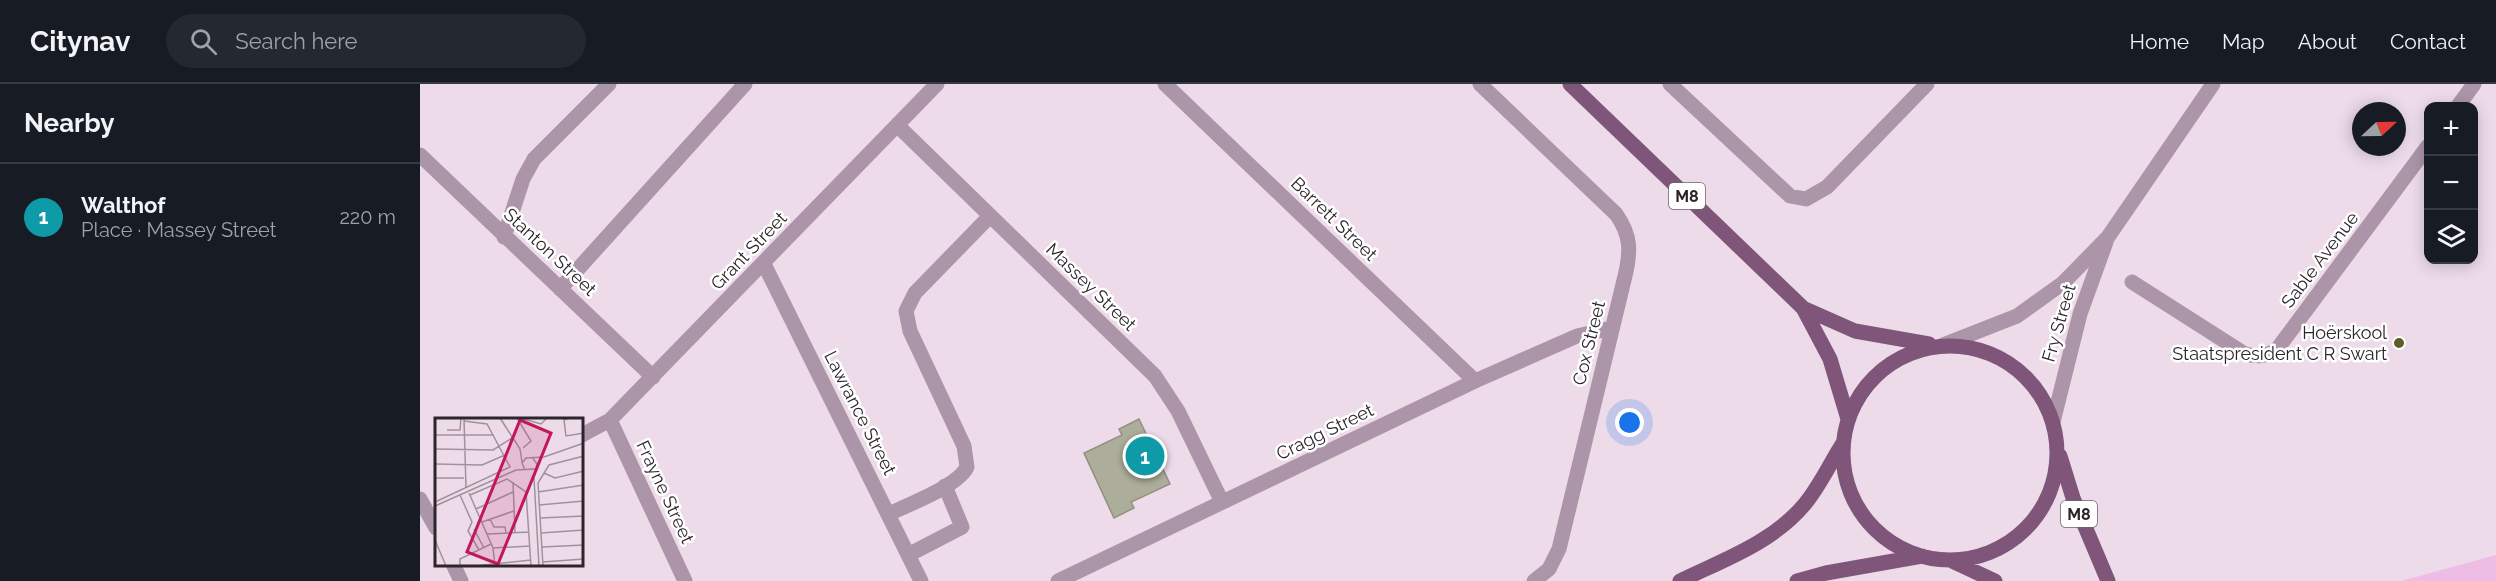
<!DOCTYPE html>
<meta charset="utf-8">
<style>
:root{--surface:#171b24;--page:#242831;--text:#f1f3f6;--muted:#9ea1a6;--line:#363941;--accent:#aeb09b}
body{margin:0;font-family:Raleway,sans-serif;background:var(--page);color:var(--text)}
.controls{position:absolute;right:18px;top:18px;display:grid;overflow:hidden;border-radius:12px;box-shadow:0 3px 15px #0003}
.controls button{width:54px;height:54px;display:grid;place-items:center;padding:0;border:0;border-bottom:2px solid var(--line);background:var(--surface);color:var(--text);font:30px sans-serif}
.compass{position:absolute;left:1932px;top:18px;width:54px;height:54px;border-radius:50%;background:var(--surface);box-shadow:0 3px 15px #0003;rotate:68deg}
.you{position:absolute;left:1210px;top:339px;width:21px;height:21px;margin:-15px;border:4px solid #fff;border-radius:50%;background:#1a73e8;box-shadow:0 0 0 9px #1a73e833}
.badge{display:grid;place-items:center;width:39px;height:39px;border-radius:50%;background:var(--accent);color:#fff;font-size:20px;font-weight:700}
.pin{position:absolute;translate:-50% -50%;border:3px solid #fff;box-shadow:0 2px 6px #0006}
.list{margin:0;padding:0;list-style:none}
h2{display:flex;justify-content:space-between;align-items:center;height:78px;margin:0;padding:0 24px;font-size:26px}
h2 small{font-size:20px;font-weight:400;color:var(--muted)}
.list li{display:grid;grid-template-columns:39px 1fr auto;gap:18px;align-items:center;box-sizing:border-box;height:108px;padding:0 24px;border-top:2px solid var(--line)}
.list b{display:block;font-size:22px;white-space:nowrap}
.list p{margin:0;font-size:20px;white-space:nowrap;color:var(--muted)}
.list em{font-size:20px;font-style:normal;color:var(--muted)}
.icon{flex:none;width:33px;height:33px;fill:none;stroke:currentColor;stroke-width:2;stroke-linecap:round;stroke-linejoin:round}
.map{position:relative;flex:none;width:2076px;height:497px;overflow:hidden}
header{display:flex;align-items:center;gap:36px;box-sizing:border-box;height:84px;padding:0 30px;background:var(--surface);border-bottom:2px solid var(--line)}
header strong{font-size:28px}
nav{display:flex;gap:33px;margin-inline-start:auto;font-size:21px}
.search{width:420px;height:54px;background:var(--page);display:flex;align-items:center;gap:15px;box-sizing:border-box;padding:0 21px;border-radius:33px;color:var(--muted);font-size:22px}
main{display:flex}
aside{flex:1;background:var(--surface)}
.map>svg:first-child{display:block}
</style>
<header>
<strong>Citynav</strong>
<div class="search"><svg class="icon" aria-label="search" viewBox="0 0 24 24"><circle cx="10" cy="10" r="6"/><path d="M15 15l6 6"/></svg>Search here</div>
<nav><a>Home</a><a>Map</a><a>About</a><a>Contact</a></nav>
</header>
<main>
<aside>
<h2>Nearby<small></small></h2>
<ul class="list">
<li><span class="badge" style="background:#0f9aa8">1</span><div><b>Walthof</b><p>Place · Massey Street</p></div><em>220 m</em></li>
</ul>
</aside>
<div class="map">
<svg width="2076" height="497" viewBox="0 0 2076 497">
<rect width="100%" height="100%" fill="#eddbe9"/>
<!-- green -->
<path fill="#eebde5" d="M2076 471V497H1981Z"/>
<!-- building -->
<path fill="#acad9a" stroke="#90917e" stroke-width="1.5" d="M719 335 750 400 711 418 714 424 694 434 664 369 702 351 699 345Z"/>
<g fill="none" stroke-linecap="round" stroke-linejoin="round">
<!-- minor -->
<path stroke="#ad95a9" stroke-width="15" d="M745 0 1055 297
M1060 0 1196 130C1211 151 1211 167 1205 192L1139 465 1129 485 1114 497
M1250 0 1370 112 1386 115 1407 103 1507 0
M2038 22 2054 0
M477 41 735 292 758 327 802 418
M0 71 233 293
M84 153 103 95 114 75 189 0
M344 180 501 497
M1712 198 1825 270C1838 273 1847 273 1858 264L2008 62
M140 205 325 0
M1523 261 1597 232 1643 199 1688 153 1793 0
M190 336 265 497
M1633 338 1660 230 1686 158
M162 351 190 336 517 0
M0 415 16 444
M469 430C489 420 538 402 547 383L544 362 490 247 486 227 495 209 570 132
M488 471 542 443 525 402
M33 480 41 497
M638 497 1055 297 1157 252 1192 244"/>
<!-- major -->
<path stroke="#7f5579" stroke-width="15" d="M1150 0 1383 224 1410 275 1428 335
M1383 224 1435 247 1509 260
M1423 369a107 107 0 1 1 214 0a107 107 0 1 1-214 0Z
M1640 372 1653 414 1688 497
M1532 477 1575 497
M1260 497C1303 476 1352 459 1384 421 1400 402 1410 379 1423 359
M1377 497 1406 489 1502 472"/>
</g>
<!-- markers -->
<circle fill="#5d5e2b" stroke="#fff" stroke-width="2" cx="1979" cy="259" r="6"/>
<g text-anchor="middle" stroke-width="5" stroke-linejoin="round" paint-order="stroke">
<!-- shield labels -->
<g fill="#fff" stroke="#6b666b" stroke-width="1.5">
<rect x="1249" y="99" width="36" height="26" rx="4.5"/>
<rect x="1641" y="417" width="36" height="26" rx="4.5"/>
</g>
<g font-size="16" font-weight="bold" fill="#2c252b">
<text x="1267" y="118">M8</text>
<text x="1659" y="436">M8</text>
</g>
<!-- street labels -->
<g font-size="18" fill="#2c252b" stroke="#fff">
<text transform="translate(914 135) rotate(44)" y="6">Barrett Street</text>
<text transform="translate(329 167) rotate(-46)" y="6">Grant Street</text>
<text transform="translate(130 168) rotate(43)" y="6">Stanton Street</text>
<text transform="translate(1900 176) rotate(-53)" y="6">Sable Avenue</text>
<text transform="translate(671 203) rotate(44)" y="6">Massey Street</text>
<text transform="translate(1639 239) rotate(-74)" y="6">Fry Street</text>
<text transform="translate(1169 259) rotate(-76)" y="6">Cox Street</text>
<text transform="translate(440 329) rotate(63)" y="6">Lawrance Street</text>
<text transform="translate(905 348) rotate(-26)" y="6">Cragg Street</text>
<text transform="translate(245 408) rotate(65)" y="6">Frayne Street</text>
</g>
<!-- poi labels -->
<g font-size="18" fill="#2c252b" stroke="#fff" text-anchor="end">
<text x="1967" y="255">Hoërskool<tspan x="1967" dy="21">Staatspresident C R Swart</tspan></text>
</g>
</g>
<!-- overview -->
<g transform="translate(15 334)">
<rect width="148" height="148" fill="#eddbe9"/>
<path fill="none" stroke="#a0929d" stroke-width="1.5" d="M65 0 85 31 87 44M82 0 96 23 88 30M85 0 106 6 112 0M134 0 129 2 131 18 149 15M29 1 31 70M12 12H25L26 0M0 17H59M0 31 58 32 77 20M97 39 102 46 99 60 104 148M0 46 47 47 70 37M90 52 87 45 91 40 109 39 149 25M109 55 120 60 149 53M0 60H29M78 64 80 114M103 74 149 67M34 75 58 130 60 148M25 77 37 104 33 113 44 132M35 77 72 61 91 74 96 148M0 84 75 49 52 6 29 3M104 87 149 83M0 88 81 52 100 51M41 91 78 74M105 100 149 98M55 101 59 109H70L71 115M47 104 79 93M39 111 49 130M106 115 149 112M52 116 94 114M0 122 11 148M107 129 149 127M58 130 95 128M107 144 149 141M25 148V141L56 126M40 148 96 142M108 148 103 65 114 47 149 38"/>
<path fill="#c2185b" fill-opacity="0.15" stroke="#c2185b" stroke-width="3" d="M85 2 116 15 63 146 32 134Z"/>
<rect width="148" height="148" fill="none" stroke="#2c252b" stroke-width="3"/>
</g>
</svg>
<div class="controls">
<button>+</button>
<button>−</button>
<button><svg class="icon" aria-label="layers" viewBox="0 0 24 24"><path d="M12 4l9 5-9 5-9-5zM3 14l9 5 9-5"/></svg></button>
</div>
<svg class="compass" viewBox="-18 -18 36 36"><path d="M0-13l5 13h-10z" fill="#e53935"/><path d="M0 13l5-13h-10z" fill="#9ea1a6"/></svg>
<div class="you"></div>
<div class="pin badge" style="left:725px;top:372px;background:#0f9aa8">1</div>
</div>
</main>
